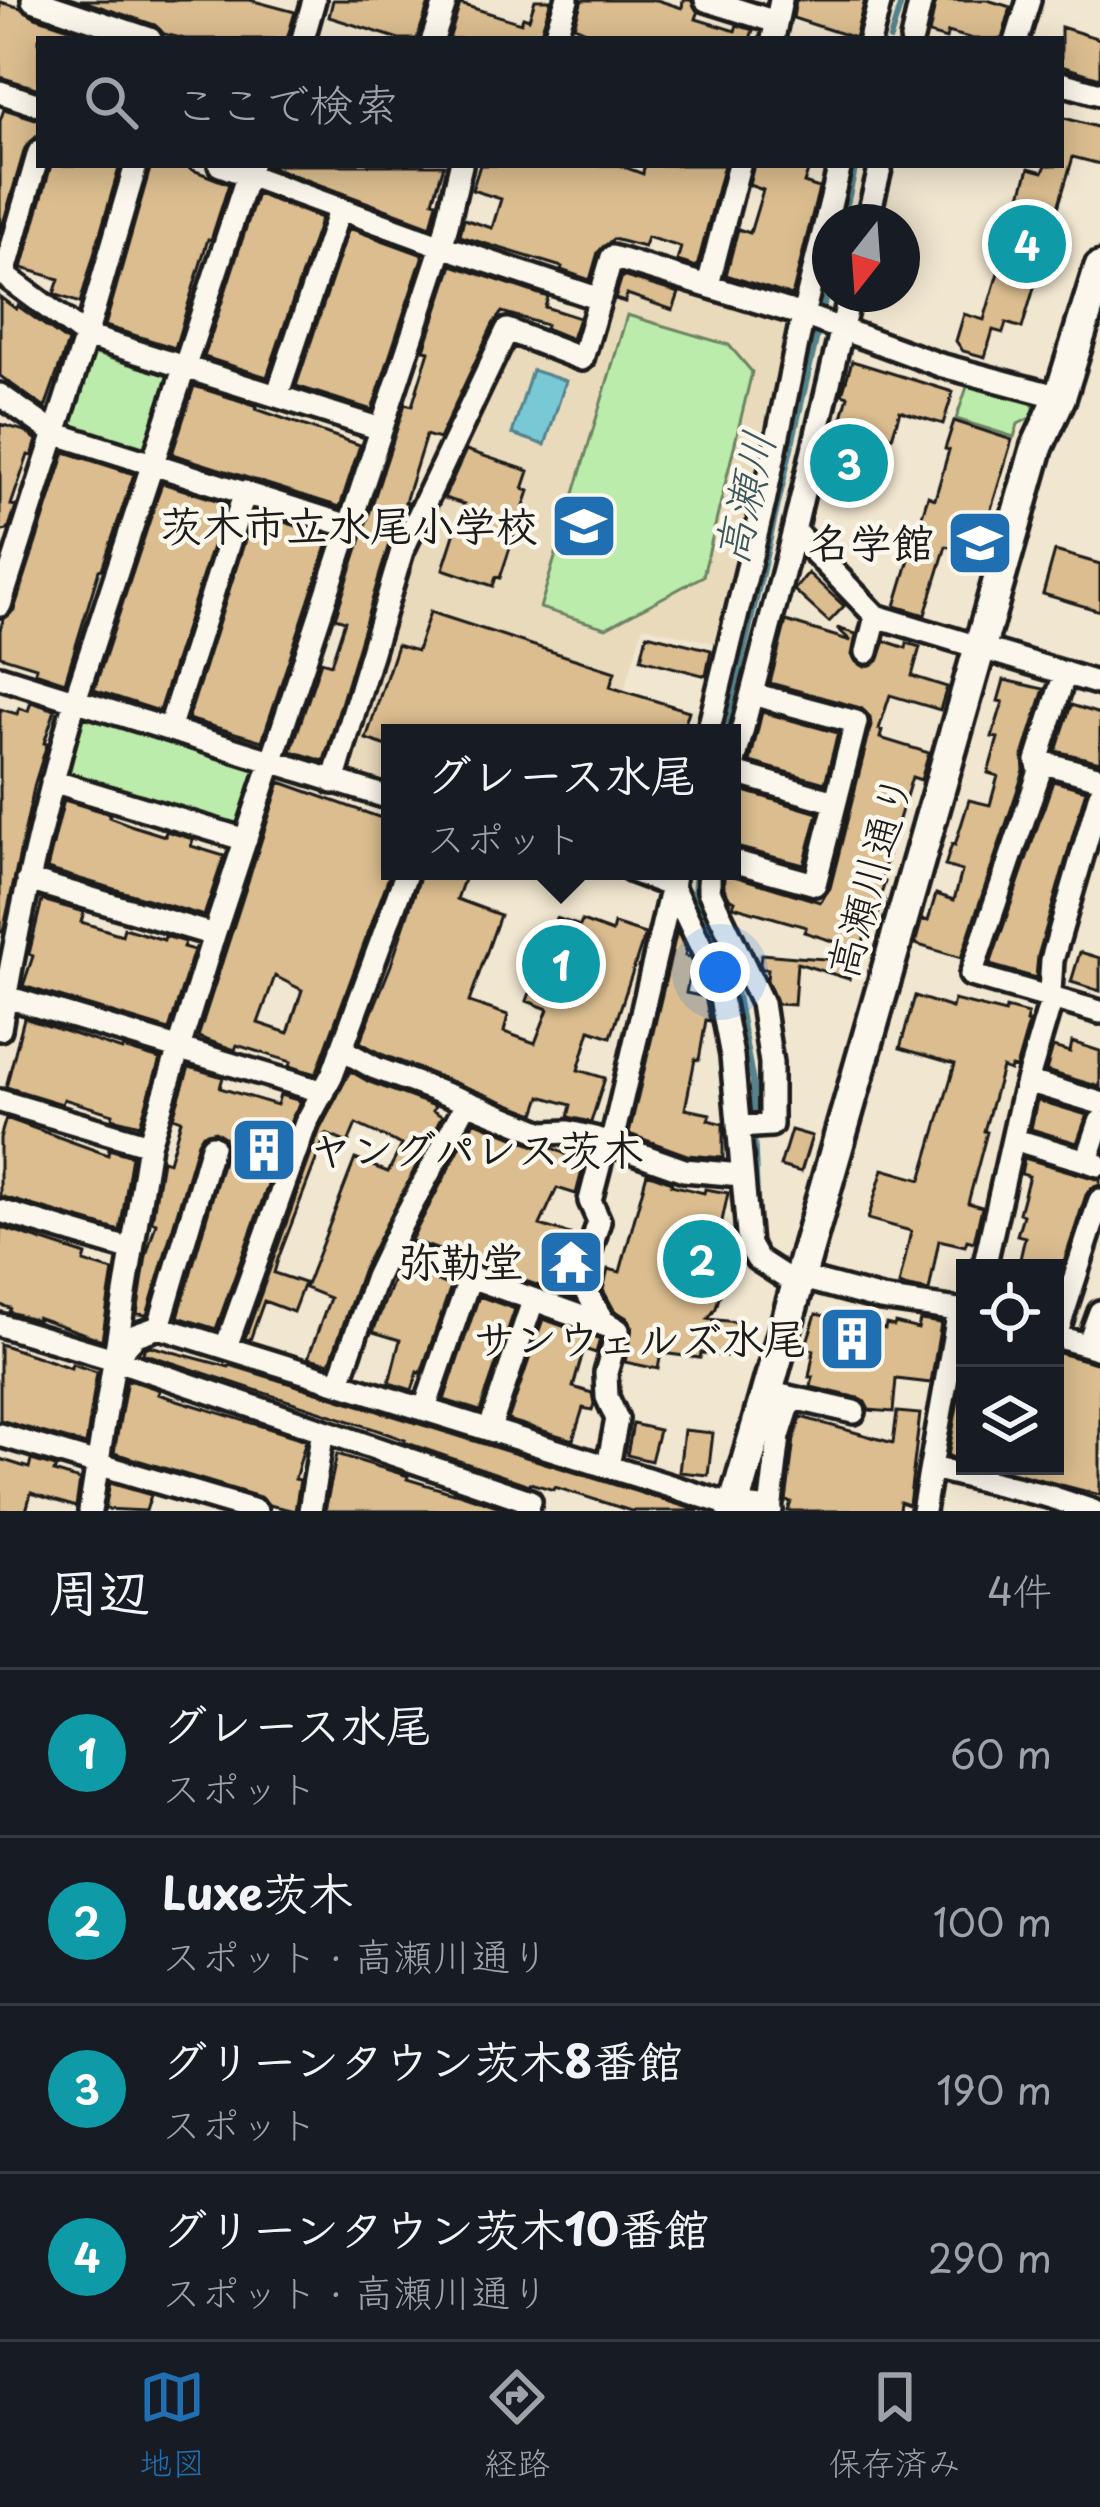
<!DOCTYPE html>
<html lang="ja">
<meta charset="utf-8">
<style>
:root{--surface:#171b24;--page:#20242c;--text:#f1f3f6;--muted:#9ea1a6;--line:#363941;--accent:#1f6fb2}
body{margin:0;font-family:"Playpen Sans","Klee One",sans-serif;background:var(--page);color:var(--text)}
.controls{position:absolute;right:36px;bottom:36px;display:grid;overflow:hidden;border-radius:0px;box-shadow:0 6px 30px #0003}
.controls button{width:108px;height:108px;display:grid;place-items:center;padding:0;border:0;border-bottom:3px solid var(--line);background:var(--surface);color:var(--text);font:60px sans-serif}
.compass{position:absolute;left:812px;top:204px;width:108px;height:108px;border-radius:50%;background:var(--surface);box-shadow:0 6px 30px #0003;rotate:197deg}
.you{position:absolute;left:720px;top:972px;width:42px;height:42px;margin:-30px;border:9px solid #fff;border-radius:50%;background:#1a73e8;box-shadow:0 0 0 18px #1a73e833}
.badge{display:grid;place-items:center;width:78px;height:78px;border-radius:50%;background:var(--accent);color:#fff;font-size:39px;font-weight:700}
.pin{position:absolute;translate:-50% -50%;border:6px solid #fff;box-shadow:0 3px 12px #0006}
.popup{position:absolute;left:381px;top:724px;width:360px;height:156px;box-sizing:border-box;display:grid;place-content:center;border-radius:0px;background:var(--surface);filter:drop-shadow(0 3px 9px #0005);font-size:39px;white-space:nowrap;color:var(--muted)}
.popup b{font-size:45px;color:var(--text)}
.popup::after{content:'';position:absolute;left:50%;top:100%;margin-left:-24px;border:24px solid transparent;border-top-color:var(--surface)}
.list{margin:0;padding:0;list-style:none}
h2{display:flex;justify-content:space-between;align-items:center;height:156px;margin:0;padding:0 48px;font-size:51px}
h2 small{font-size:39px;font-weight:400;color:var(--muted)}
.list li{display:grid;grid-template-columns:78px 1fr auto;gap:36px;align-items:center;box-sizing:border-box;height:168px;padding:0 48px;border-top:3px solid var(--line)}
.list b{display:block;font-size:45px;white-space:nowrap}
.list p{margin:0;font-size:39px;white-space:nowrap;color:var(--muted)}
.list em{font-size:39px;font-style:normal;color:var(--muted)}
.icon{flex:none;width:66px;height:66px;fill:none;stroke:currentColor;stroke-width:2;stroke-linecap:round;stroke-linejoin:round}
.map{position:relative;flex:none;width:1100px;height:1511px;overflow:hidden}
.search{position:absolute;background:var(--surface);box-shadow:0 6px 30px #0003;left:36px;right:36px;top:36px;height:132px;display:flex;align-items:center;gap:30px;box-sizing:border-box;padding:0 42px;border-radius:0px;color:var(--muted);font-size:45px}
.sheet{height:828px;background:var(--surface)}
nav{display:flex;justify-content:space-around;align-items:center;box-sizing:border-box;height:168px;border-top:3px solid var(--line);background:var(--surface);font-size:33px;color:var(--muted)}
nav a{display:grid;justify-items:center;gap:6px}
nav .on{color:var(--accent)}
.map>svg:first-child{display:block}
</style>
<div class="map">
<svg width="1100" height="1511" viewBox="0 0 1100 1511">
<rect width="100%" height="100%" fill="#f1e6d0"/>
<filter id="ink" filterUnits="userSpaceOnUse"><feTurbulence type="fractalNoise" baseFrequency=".00833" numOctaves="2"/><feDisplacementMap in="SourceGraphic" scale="24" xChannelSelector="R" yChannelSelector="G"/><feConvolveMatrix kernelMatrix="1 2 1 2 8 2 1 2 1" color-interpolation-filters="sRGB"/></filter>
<g filter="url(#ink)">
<!-- built -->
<path fill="#eadabc" d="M619 269 803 325 718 644 643 626 612 733H390V790L338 774 406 551 504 343 586 370Z"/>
<!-- green -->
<path fill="#bcecab" stroke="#6c8464" stroke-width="3" d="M627 315 729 345 752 372 703 576 606 628 540 608Z
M82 350 172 377 147 459 58 431Z
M969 381 1029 398 1034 407 1032 417 1018 424 1014 437 956 419Z
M86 715 253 768 258 775 242 828 233 830 68 777 63 769 78 720Z"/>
<!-- water -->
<path fill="#79c8d6" stroke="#54838c" stroke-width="3" d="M532 370 566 381 545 445 512 434Z"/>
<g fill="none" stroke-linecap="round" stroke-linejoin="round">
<!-- stream -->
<path stroke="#54838c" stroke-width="6" d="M890 39 902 0
M843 222 856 165
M822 314 830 278
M725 733 819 327
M696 871 694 893 735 985 753 1083 754 1119
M754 1133 758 1219"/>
</g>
<!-- building -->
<path fill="#dbbd8f" stroke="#1c1c1c" stroke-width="3" fill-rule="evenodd" d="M80 0H250L295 12 287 39H185L164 34 155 25Z
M333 0H430L417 39H399L329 17Z
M535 0H551L539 39H449L460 4 521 23 523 17 529 19Z
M582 0H657L682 8 683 0H691L698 13 696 19 735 31 737 25 753 30 750 39H605L574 26Z
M796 0H865L855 38 793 18Z
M936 0H987L1011 7 1002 39H973L948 32 946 39 929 34Z
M0 2 21 8 35 17 97 37 96 39H39V89L0 77Z
M1061 27 1100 39V78L1061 66Z
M4 109 39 120V134L25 148 0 234V121Z
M1061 117 1100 128V164L1073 157 1022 328 1006 323 1003 333 993 330 985 357 963 351 956 341 964 314 984 320 1029 168 1043 172 1046 165H1061Z
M51 165H120L80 303 54 294 59 279 22 268Z
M151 165H192L190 169 229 184 211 240 208 239 175 348 105 326Z
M266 165H444L433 201 437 202 431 226Z
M480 165H619L643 174 644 165H724L697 267 677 261 681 247 647 237 644 247 613 239 598 252 590 280 561 270 562 267 460 236 464 219 492 228 501 199 472 190Z
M754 165H810L804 183 819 188 792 296 726 275 738 229 750 233 763 190 749 185Z
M257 194 321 218 267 377 204 357Z
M349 228 423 255 372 410 296 386Z
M452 265 548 297 545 307 579 318 572 339 545 328 546 325 502 312 493 324 439 439 426 435 405 502 408 503 388 547 324 761 291 751 321 661 331 664 345 621 335 618 405 404 412 406 429 351 424 350Z
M622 276 679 293 673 310 627 294 625 302 615 299Z
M0 297 16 309 18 306 68 342 45 408 0 376Z
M852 361 953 392 943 424 900 411 892 437 878 432 858 499 822 489 848 396 842 394Z
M194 386 257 406 256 409 360 445 340 507 172 454Z
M954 421 1012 440 989 516 995 524 985 557 946 546 925 615 895 606 928 496 935 499 949 450 945 449Z
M0 424 25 431 37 440 32 456 28 455 11 505 16 506 8 530 3 531 0 530Z
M466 450 529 471 523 489 529 491 500 578 496 577 493 586 443 569 464 504 444 498Z
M65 452 134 474 102 569 99 570 65 682 35 672 36 667 0 656V630L3 620 14 610Z
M162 483 226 503 159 711 94 690Z
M254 512 330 537 262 741 188 719Z
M1055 551 1100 564V611L1043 594Z
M808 573 844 606 829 622 794 590Z
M430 612 615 672 610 687 689 711 682 733H390V747L366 739 397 645 417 651Z
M786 621 851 641 837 628 856 634 852 655 856 662 865 667 878 661 885 641 906 648 907 643 920 647 912 676 947 687 940 710 890 695 879 729 882 730 880 738 929 753 921 780 912 777 880 881 885 882 880 898 884 899 870 937 865 935 861 950 804 932 806 927 733 906 735 901 730 899 724 888V873L820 902 830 888 871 726 870 717 861 708 770 683Z
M647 634 711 650 706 676 641 659Z
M1004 680 1044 689 1023 756 1024 771 961 958 915 944 922 919 928 921 936 894 954 900 962 871 945 866 952 844 955 845 969 800 990 805 998 776 988 773 998 738 992 737 1003 702 998 701Z
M31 702 55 710 44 743 47 744 35 783 3 932H0V709L17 714 19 708 28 711Z
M1071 705 1100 714V762L1056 751Z
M762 712 838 733 825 783 750 762Z
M1053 781 1086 790 1038 956 1036 978 990 965Z
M280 782 390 821V874L316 1074 289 1066 291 1062 237 1045 235 1050 198 1037ZM275 976 302 990 288 1033 258 1023Z
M734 788 818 813 804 865 732 846Z
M64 800 110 814 109 817 130 825 165 836 166 831 193 839 191 846 224 856 204 916 47 869Z
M422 871 441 878 443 871H467L457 899 500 915 469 1002 508 1015 504 1032 535 1043 548 1009 527 1001 556 918 580 926 582 921 612 932 614 924 645 934 611 1037 590 1030 578 1070 605 1078 591 1122 568 1117 571 1105 541 1096 535 1114 381 1054 360 1042 391 965Z
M42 900 84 912 81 922 122 935 124 928 164 940 165 936 185 942 183 947 194 950 169 1030 23 986 33 956 29 954Z
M677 931 686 950 685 956 689 957 692 962 686 993 705 997 710 1021 706 1020 699 1060 695 1059 685 1109 710 1114 708 1120 723 1124V1158L687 1155 629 1134Z
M1080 952 1100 958V991L1071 982Z
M761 954 797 957 854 961 849 979 797 963 794 1005 777 1004 767 980 768 969H762L760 964Z
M915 996 952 1008 954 1000 1005 1013 1006 1008 1028 1014 1026 1022 1029 1023 1016 1068 1011 1067 1010 1071 1002 1068 984 1131 987 1132 968 1203 982 1207 974 1242 967 1240 965 1246 939 1240 929 1291 899 1285 911 1231 868 1219 883 1169 921 1180 955 1064 900 1048Z
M24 1018 122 1050 123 1048 160 1059 140 1125 112 1118 113 1114 64 1099 62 1104 6 1087Z
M1072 1042 1100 1051V1087L1046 1071 1053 1047 1070 1052Z
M189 1067 223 1077 220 1088 277 1105 280 1095 301 1101 292 1118 216 1329 178 1317 226 1150 224 1137 215 1131 203 1134 198 1142 147 1315 137 1314 146 1256 156 1223 152 1221 162 1160 169 1162 181 1120 173 1117Z
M350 1071 369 1082 435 1106 433 1111 442 1116 362 1271 330 1363 308 1358 330 1298 305 1288 355 1159 388 1172 402 1145 356 1124 348 1143 326 1134 278 1259 274 1273 304 1283 293 1312 264 1301 250 1340 245 1338 320 1129Z
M1037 1100 1087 1115 1077 1143 1031 1129Z
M6 1118 108 1155 109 1149 132 1156 120 1231 0 1196V1138Z
M474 1121 537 1147 552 1148 574 1158 577 1149 587 1152 576 1194 557 1188 540 1225 570 1234 565 1249 574 1252 566 1282 573 1298 411 1240Z
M791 1130 812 1136 801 1172 780 1166Z
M1024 1158 1100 1180V1185L1091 1188 1086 1195 1055 1290V1268H1018L1025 1237 1017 1235 1023 1215 1019 1213 1029 1176 1021 1174Z
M647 1173 672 1182 671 1185 704 1193 705 1189 728 1193 718 1240 734 1244 716 1308 708 1319 737 1322 735 1338 741 1339 738 1358 701 1353 700 1358 661 1353 658 1369 625 1362 632 1326 627 1318 614 1310 603 1290 608 1269 620 1272Z
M0 1227 86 1255 84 1262 113 1271 102 1340 37 1317V1320L9 1312 10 1308 0 1305Z
M398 1267 451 1286 421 1373 418 1372 412 1390 389 1383 400 1340 373 1332Z
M479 1296 515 1309 480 1411 444 1400Z
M816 1314 885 1329 886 1324 894 1326 895 1323 918 1329 920 1320 941 1323 931 1383 896 1379 893 1412 869 1410 865 1402 858 1398 811 1387 813 1377H809L814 1350 805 1348Z
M543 1319 600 1339 596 1353 584 1349 573 1387 592 1393 594 1404 592 1410 583 1408 573 1440 508 1420Z
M0 1344 71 1368 72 1364 97 1372 86 1445 0 1420Z
M150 1346 229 1367 230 1365 699 1511H631L555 1487 554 1490 530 1483 529 1485 404 1442 405 1440 374 1429 143 1353 145 1348Z
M1055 1352 1100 1364V1495L988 1466H1055Z
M965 1362V1461L948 1456Z
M127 1379 160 1390 158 1394 306 1440 295 1479 300 1480 295 1511 269 1505 260 1497 114 1453Z
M897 1412 920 1414 909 1505 900 1502 899 1511H788L791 1502 786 1501 794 1439 801 1417 893 1443Z
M633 1424 659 1430 651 1461 627 1455Z
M684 1430 713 1433 708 1475 679 1472Z
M337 1454 408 1476 407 1479 453 1493V1491L512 1511H325Z
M0 1459 29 1468 31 1460 56 1467 54 1472 80 1480 76 1507 31 1493 26 1511H0Z
M110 1483 151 1495 146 1511 105 1509Z"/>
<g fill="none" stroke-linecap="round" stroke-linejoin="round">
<!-- street casing -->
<g stroke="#1c1c1c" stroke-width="30">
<path id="street" d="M33 0 150 39
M706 0 776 22
M303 39 314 0
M433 39 446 0
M554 39 567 0
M773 39 781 0
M870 39 880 0
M912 39 921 0
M1017 39 1029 0
M1061 83 1100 94
M0 92 39 105
M220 165 442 246 600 299
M867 222 881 165
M0 272 86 336 381 429
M4 275 39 152
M708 285 739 165
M0 395 54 433 349 526
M277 396 340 208
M794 531 876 616 1100 684
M0 605 86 336 136 165
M867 652 876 616
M1065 673 1037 761 1040 771 971 975 1100 1012
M0 677 390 798
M169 729 245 492
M708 733 764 502 803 315 840 165
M1037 761 1100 778
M732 770 794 531 850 294
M732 772 835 802
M52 781 246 840
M333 782 402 551 507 330 582 359 612 257 803 315 940 365 1060 397
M732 861 815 884 856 722 752 694
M675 871 672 886 707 959 721 998 732 1056 749 1245 757 1259 785 1277H799L881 1299 965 1311
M709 871V891L762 1003 771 1063V1125L738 1127
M28 880 214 935
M0 995 324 1092
M0 1029C18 918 44 809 75 700L251 165
M341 1049 375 1068 467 1102
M1027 1081 1100 1103
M0 1101 149 1145
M605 1143 590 1201 599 1221 581 1281 603 1321 618 1330 606 1373 607 1397 617 1419 608 1466
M1026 1143 1087 1161
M611 1145 672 886 632 871
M1098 1165 1087 1161 1100 1122
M0 1211 132 1250
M390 1248 610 1327
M984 1268 1022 1099 1049 1008 1052 960 1100 794
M0 1325 114 1359 530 1501 527 1511
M159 1327 212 1146
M1055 1336 1100 1349
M1056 1336 1100 1200
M1088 1345 1100 1312
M226 1347 306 1123 333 1073 407 871
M114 1359 136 1335 159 1327 734 1506 771 1510
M339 1382 376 1277 402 1223 467 1102 543 1133 568 1132 594 1138 684 1170 741 1175
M780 1395 854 1412
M425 1408 470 1277
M490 1428 533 1301
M0 1435 256 1511
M932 1468 1048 1496 1093 1511
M90 1511 149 1145 214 935 442 246 461 165
M310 1511 323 1430
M770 1511 779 1436 791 1399
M923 1511 959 1310"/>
</g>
<!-- secondary casing -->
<g stroke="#1c1c1c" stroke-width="39">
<path id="secondary" d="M733 1511 1037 447 1060 397 1100 268"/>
</g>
<!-- street -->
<use href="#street" stroke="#fbf7ec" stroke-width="21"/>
<!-- secondary -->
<use href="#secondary" stroke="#fbf7ec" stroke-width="30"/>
</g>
</g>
<!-- icons -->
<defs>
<g id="school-square" transform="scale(3.45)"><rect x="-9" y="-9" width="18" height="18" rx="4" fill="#1f6fb2" stroke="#fbf7ec"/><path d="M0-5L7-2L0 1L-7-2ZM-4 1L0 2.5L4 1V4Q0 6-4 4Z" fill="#fff"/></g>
<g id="building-square" transform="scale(3.45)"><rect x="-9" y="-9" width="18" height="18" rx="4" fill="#1f6fb2" stroke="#fbf7ec"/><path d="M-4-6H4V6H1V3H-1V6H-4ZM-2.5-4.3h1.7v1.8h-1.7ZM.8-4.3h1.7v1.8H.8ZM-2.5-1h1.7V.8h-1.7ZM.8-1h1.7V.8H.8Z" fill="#fff"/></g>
<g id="temple-square" transform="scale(3.45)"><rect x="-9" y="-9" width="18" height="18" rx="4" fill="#1f6fb2" stroke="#fbf7ec"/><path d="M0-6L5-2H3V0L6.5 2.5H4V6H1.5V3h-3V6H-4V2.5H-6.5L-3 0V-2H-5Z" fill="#fff"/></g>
</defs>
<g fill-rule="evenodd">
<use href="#school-square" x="584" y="526"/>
<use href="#school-square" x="980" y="543"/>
<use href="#building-square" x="264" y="1150"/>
<use href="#temple-square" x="571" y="1262"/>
<use href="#building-square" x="852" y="1339"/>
</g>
<g text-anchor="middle" stroke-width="9" stroke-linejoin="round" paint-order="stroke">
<!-- poi labels -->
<g font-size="42" font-weight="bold" fill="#1c1c1c" stroke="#fbf7ec" text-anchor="end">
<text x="538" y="541">茨木市立水尾小学校</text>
<text x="934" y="558">名学館</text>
<text x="310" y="1165" text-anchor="start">ヤングパレス茨木</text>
<text x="524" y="1277">弥勒堂</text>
<text x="806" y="1354">サンウェルズ水尾</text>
</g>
<!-- street labels -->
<g font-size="42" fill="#1c1c1c" stroke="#fbf7ec">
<text transform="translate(870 876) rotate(-74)" y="15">高瀬川通り</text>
</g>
<!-- water labels -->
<g font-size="45" font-style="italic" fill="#3d585d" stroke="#fbf7ec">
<text transform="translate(745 498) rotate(-77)" y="16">高瀬川</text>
</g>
</g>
</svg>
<div class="controls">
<button><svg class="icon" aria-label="locate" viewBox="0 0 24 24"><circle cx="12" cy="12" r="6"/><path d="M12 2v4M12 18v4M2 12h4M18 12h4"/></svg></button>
<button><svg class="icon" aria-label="layers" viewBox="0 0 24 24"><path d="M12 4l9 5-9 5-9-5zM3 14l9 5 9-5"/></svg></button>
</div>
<svg class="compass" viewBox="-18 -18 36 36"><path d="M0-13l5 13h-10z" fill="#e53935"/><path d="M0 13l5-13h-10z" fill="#9ea1a6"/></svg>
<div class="you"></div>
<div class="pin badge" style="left:561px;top:964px;background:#0f9aa8">1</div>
<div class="popup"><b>グレース水尾</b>スポット</div>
<div class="pin badge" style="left:702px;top:1259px;background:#0f9aa8">2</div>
<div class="pin badge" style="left:849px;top:463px;background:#0f9aa8">3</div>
<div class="pin badge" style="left:1027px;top:244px;background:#0f9aa8">4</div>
<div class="search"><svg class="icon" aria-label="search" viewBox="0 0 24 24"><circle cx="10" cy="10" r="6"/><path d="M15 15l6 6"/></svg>ここで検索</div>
</div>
<section class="sheet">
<h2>周辺<small>4件</small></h2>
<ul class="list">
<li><span class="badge" style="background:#0f9aa8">1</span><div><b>グレース水尾</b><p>スポット</p></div><em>60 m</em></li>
<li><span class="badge" style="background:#0f9aa8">2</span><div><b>Luxe茨木</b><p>スポット · 高瀬川通り</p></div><em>100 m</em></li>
<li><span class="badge" style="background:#0f9aa8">3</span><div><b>グリーンタウン茨木8番館</b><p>スポット</p></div><em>190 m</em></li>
<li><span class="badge" style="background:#0f9aa8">4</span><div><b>グリーンタウン茨木10番館</b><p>スポット · 高瀬川通り</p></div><em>290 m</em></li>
</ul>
</section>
<nav>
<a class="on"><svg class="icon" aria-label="map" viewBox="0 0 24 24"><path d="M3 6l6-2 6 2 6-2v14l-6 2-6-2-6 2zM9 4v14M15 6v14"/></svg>地図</a>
<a><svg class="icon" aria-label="directions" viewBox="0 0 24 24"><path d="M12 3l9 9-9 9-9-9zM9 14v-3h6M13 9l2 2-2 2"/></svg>経路</a>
<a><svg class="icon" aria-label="saved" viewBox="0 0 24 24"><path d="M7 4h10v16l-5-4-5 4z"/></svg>保存済み</a>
</nav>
